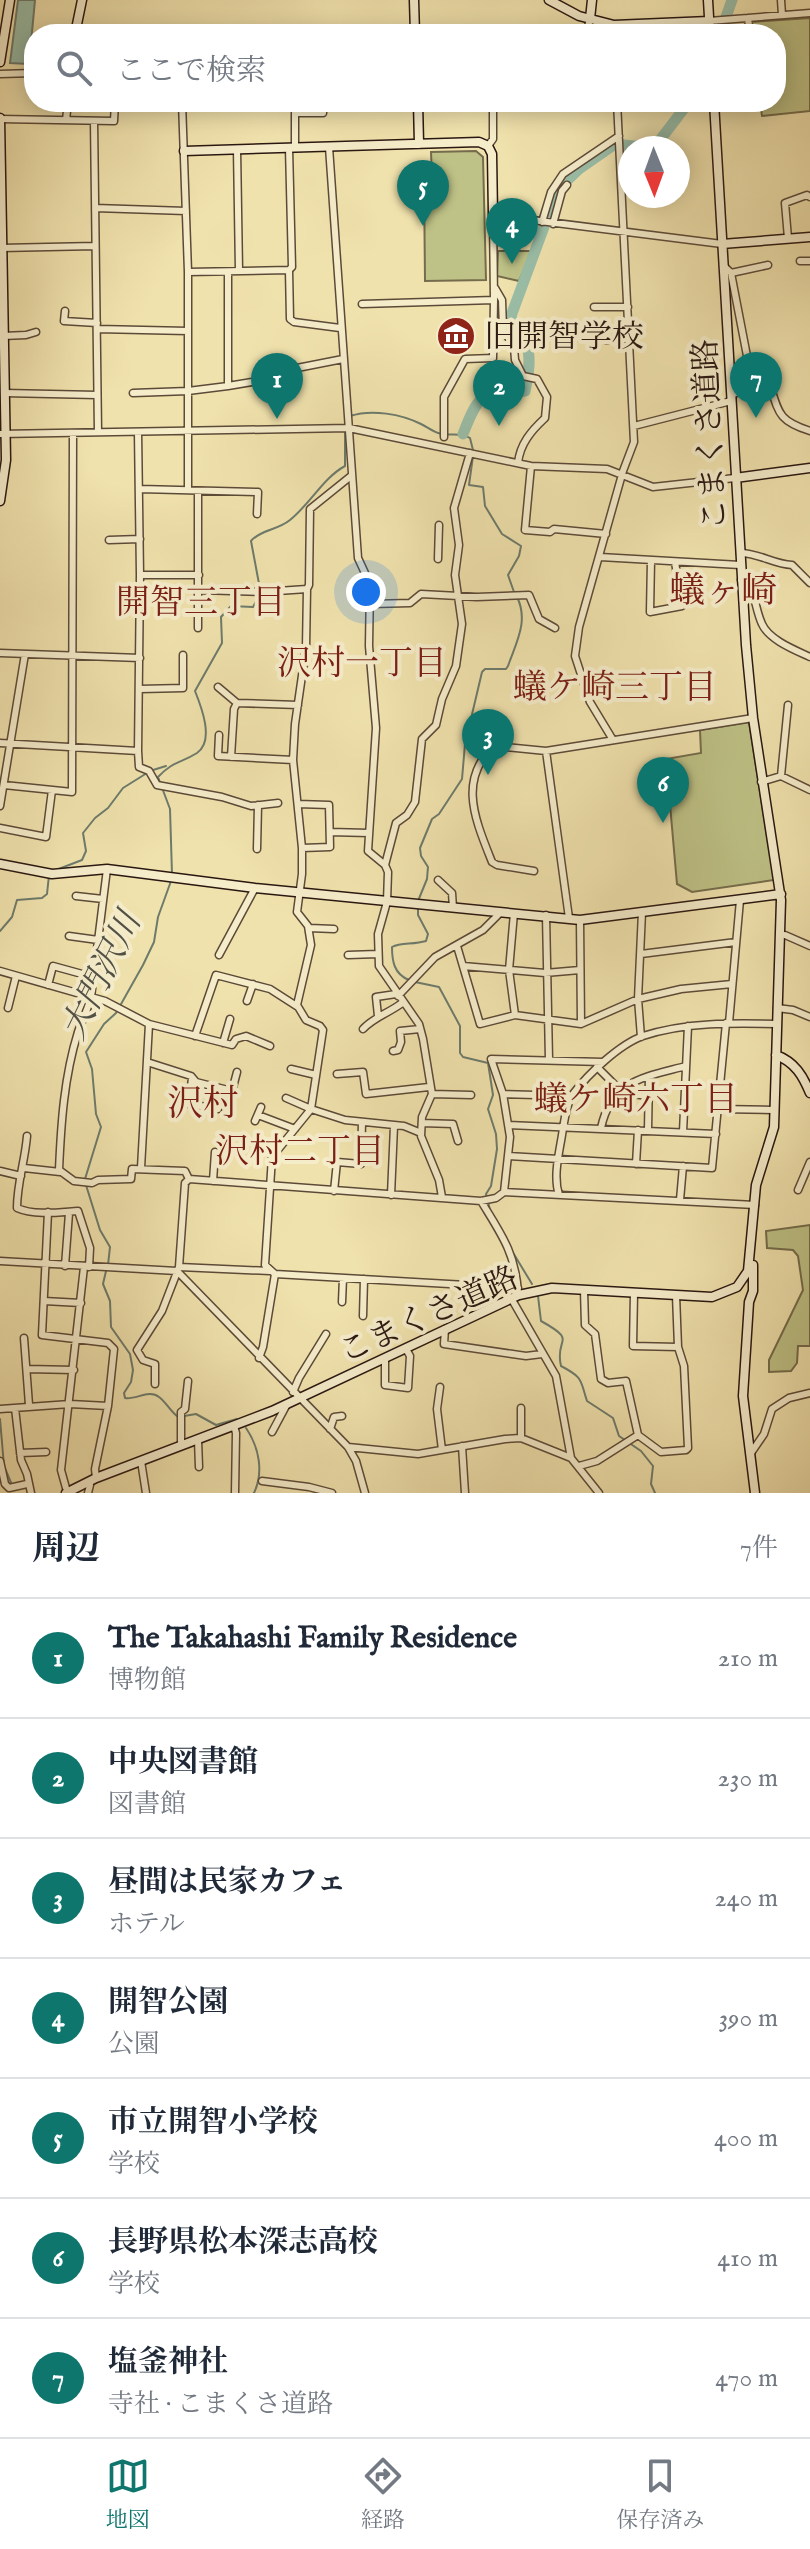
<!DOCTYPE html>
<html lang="ja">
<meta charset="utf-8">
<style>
:root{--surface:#fff;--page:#f6f6f7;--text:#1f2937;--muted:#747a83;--line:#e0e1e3;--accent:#0f766e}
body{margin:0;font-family:"IM FELL English","Noto Serif JP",serif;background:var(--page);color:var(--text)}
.compass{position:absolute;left:618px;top:136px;width:72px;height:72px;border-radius:50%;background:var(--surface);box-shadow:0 4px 20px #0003;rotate:179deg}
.you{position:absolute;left:366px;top:592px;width:28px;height:28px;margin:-20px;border:6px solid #fff;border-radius:50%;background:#1a73e8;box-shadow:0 0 0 12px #1a73e833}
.badge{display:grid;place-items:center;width:52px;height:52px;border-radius:50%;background:var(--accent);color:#fff;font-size:26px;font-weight:700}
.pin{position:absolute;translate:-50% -66px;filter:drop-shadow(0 2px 4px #0008)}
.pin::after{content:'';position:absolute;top:42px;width:28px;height:24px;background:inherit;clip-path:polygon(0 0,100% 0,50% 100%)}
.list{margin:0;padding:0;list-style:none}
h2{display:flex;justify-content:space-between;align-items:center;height:104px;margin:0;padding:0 32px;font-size:34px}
h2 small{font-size:26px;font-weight:400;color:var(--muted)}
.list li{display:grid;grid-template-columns:52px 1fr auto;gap:24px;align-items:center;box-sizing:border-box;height:120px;padding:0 32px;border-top:2px solid var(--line)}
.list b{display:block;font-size:30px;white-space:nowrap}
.list p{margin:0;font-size:26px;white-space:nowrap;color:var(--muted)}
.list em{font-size:26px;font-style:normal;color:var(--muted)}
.icon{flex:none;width:44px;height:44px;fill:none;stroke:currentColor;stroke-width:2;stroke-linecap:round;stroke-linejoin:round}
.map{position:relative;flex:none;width:810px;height:1493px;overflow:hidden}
.search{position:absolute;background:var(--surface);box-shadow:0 4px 20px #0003;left:24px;right:24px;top:24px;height:88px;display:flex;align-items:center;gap:20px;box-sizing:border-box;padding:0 28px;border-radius:32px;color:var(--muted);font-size:30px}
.sheet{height:944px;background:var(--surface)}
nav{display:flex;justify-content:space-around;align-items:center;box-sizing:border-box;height:112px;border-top:2px solid var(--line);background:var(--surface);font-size:22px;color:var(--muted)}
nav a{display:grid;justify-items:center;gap:4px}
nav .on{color:var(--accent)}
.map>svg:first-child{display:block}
</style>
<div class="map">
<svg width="810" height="1493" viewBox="0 0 810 1493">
<rect width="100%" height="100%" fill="#f0e2ad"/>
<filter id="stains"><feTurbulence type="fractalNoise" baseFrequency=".0025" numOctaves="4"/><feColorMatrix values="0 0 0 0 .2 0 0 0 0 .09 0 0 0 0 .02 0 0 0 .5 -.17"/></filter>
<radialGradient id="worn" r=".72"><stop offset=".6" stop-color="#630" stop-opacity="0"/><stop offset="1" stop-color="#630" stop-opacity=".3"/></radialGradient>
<!-- green -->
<path fill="#bec286" stroke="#746c4c" stroke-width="2" d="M810 18V111L762 116 760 102H776V34H752L750 22Z
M476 151 483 157 486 280 425 281 424 181 432 178 431 152Z
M498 251H532L519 281 497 276Z
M749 722 774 880 692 892 677 884 666 759 701 753 700 730Z
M810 1225V1346H798L797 1363 791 1371 769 1372V1360L803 1290 798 1256 793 1250 767 1248 766 1231Z"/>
<!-- water -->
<path fill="#9abea8" stroke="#6d7b6c" stroke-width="2" d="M18 0H35L29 64 10 63Z"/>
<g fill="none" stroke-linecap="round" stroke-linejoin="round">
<!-- stream -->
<path stroke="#6d7b6c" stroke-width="2" d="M350 416C372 409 401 414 421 424 427 427 432 431 438 433 450 437 458 431 470 438L473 450
M473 456 469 485 483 487 485 506 502 534 521 546 519 556 508 575 514 592
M260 589 251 541C260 530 278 530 290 520 311 503 323 478 345 466V431
M153 770 166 766
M56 870 82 860 86 851 83 833 95 818 108 808 123 788 147 773
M172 874 170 809 158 777C173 761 181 763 197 753 215 741 201 706 195 691L222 643 221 617 231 606 253 607 259 596
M418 901 427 879 428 867 421 856 420 848 432 819 439 814 462 779 465 744 482 672 485 669H506L508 666C516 643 529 621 517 597
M0 931 12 917 17 900 42 898 47 894 49 875
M409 980C394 974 392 961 392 947 401 942 413 945 426 941L428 934 418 915V907
M415 982 439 987 460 1026V1053L463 1057 488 1063 493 1095 488 1109 496 1134 497 1149 491 1186 486 1194 490 1210
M85 1179 101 1127 96 1114 92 1069 86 1052 104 1024 116 1013 143 965 154 942 158 917 171 881
M86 1185 100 1230 110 1247 108 1265
M512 1251 532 1284
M106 1271 103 1284 110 1301 111 1327 130 1354 133 1370 131 1382 124 1393 125 1398C136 1400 149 1389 159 1397 166 1402 170 1411 178 1417
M538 1296 541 1321C579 1342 554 1337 561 1366 584 1378 580 1380 587 1401L613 1418 619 1436 641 1451 653 1466 651 1484 655 1493
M184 1416 196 1414 216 1425 237 1419
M0 1419 4 1466 12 1485
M246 1428C259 1447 264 1472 254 1493"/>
<!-- river -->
<path stroke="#9abea8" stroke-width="11" d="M720 34 732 0
M463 434C481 388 481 397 525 391 528 377 532 357 526 344 521 333 513 328 511 316L558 189 579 169 615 144 642 147 657 144 689 102"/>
<!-- street casing -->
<g stroke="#5c4a38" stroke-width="9">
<path id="street" d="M781 0 782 15
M748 18 750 34
M709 21 810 13
M586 34 590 19
M0 74 34 73
M182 102 188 272V490
M418 105 465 102
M0 119 114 121 115 102
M66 120 68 102
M94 121 98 432
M488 146 493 139V102
M329 147 358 558 370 584 369 646 376 728 368 851 385 865
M289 148 292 267 289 270 290 319 294 322 340 328
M295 148V113H323V102
M237 149 239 271
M95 208 186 211
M542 222 551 192 563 174 619 136
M553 224 562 191 567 185
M788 238 785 203 807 195 810 197
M1 248 95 246
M800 261H810
M723 265 731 273 753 387
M188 272 289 270
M228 272V386
M731 273 768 265
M495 288 502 300 503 329 514 347 515 360 523 376 537 379 547 397 545 418C531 431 520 444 518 463
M362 304 494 300 493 215 722 244
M594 307H628
M65 311 64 321 97 323
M97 329 188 331
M3 336 26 335 36 332
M606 340 629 338
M4 393 97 395
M133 393 188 391 228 386 270 379 287 370 343 359
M731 395 753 387 770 385C779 414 779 421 810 431
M634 426 731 401
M0 434 349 428 531 466 607 469 653 487 735 478
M444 437V397L465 359 493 358 494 300
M531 466 525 530 550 532 554 529 606 534
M351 476 310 509 309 585 307 589 306 648 295 724 293 760 302 848V874L297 912 308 926 311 945 297 1005 306 1020 320 1026 323 1030 311 1109 272 1157 265 1265 275 1274 518 1288
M140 489 258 492 257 514
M198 491V628
M109 540 140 539
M740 553C759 553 773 564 792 565L810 583
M600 557 740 565
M438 559 439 525
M651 560 650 612 682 606 675 562
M140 575H199
M741 580 746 581C756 594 755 609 762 624 769 640 795 650 810 657
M199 590 263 592 307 589
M371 604 410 603 421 594 477 597 529 595 539 619 555 628
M0 653 140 658
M218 687 237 703
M140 689 183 688V655
M219 735 218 756 293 760
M613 740 590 702 575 656 579 627 623 471 634 442 617 102
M0 743 138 751 140 575 138 432
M138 751 139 767 149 771 157 785 222 797 251 806 278 803
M546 751 569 918
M231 757 234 709 237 703 298 705
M781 776 788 705
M761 782 781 776 810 790
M4 785 72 792 73 433
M298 804 329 805 330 847 302 848
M0 806 25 654
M0 828 46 837 52 790
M330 832 369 833
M257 849 258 805
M107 869 91 997C87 1012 82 1020 78 1032 64 1077 61 1124 59 1170L74 1181 92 1183 98 1180 131 1179 132 1169 185 1171 189 1179 481 1201 496 1198 504 1192 755 1205
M534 871 497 865 492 862C474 817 456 776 500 740L506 747 546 751 753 718
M438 880 452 893 453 908
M76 896 103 899
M514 913 509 970 515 1015
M546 915 549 1060
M580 920 581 1024
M309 928 334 929
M785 935 810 946
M69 936 98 940
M457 946 480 1024 515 1015 581 1024 638 999 681 989 732 984
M641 954 736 942
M219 955 255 888
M348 955 378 954
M463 966 545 973 580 970
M0 971 105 1001 149 1024 232 1045 236 1039 246 1036 270 1046
M48 985 53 966 93 977
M398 996 435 957 483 930 501 912
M247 1001 253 984
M8 1008 16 976
M777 1008 793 1010 810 1017
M378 1016 376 997 396 994
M729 1023 740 900
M363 1029C374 1017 389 1013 402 1003
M195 1036 216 975 270 989 298 1007
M641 1037 638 999 642 912
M223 1043 230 1019
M393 1051 398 1050 401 1042 400 1031 420 1029
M147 1062 191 1076 196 1082 232 1091 237 1072
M597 1067 623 1093 649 1096
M291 1069 316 1075
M337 1074 363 1072 366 1094 429 1087
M192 1078 189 1104 218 1109 221 1089
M432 1094 471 1095
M503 1094 572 1096
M286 1098 311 1109 345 1120 404 1126 421 1133
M718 1109 775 1110
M258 1115 295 1129
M255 1121 261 1107
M422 1123 453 1124 458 1141
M508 1125 716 1134
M601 1128C611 1080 645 1077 686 1066
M648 1130 649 1076
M683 1132 688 1026
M27 1136C25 1161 17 1183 17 1208 35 1216 61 1212 78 1211L90 1248 89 1267
M508 1156 712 1168 726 1023
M636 1164 638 1130
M24 1168 60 1172
M141 1168 149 1024
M0 1171 21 1176
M213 1181 215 1152
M798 1190 810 1162
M334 1191 337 1162 361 1164 362 1122
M504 1192 510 1137 503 1094 491 1059 603 1062
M391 1195 394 1126
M559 1195C553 1176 559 1154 562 1135 564 1123 566 1104 573 1094 588 1074 620 1044 643 1036 686 1022 733 1023 777 1024
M442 1197 439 1180 421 1136 422 1117 432 1094 423 1039 419 1024 379 966 378 934 387 902 388 872 385 865 396 823 407 815 415 802 422 739 436 725 442 699 456 666 462 624 455 575 459 545 454 508 470 453
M680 1200 683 1166
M481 1201C501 1234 515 1252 518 1292
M48 1212 42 1335 108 1343 114 1349 108 1406 95 1469 96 1478
M0 1261 177 1271 348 1447 356 1461 365 1493
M65 1266 69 1213
M179 1267 270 1271
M584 1290 585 1325 595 1334 601 1379 608 1383 626 1381 638 1435 661 1452 686 1450 688 1448 684 1366 678 1347 676 1295
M634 1293 633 1346 678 1347
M511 1298 556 1376 571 1458
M44 1301 81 1303
M342 1302 343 1278
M363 1316 364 1279
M445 1329 444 1344 526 1356 542 1354
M24 1338 29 1405
M259 1358 263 1347 275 1274
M385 1358V1385L408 1388 410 1356 406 1349
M27 1369 74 1370
M155 1384V1364L143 1360 137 1350 162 1311 179 1267 185 1183 189 1179
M440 1387 437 1409 442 1450
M293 1392 299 1378 326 1334
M15 1408 21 1460 27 1474 31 1493
M0 1409 70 1404 108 1406
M234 1426 236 1433 235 1493
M330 1429 334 1417 342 1416
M272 1432 287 1404
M521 1438V1408
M198 1440 199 1467
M181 1446V1412L185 1409 188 1381
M462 1446 465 1493
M348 1447 418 1454 505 1439 521 1438 571 1458 599 1493
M20 1453 46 1452
M751 1453 764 1434 772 1409 789 1398 810 1393
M0 1461 5 1484 9 1488 27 1484
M141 1461 146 1493
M579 1466 597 1461 638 1435
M262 1481 309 1487 332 1493
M66 1488 61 1470 84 1267
M88 1493 90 1485"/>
</g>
<!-- secondary casing -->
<g stroke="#2a1711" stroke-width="11">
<path id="secondary" d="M414 0 415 34
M549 0 579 16 614 25 709 21
M708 0 710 34
M590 19 592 0
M75 34 82 0
M0 62 10 0
M418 102 419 144
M0 118 6 460 0 501
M184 151 479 142 488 146 492 154 493 215
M722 244 810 237
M735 478 810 468
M0 864 52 874 107 869 255 888 580 920 781 894
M776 1055C795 1062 803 1076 810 1093
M753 1265V1291L749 1302 743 1396 755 1493
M66 1493 96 1478 272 1411 519 1295 552 1288 712 1297 737 1287 748 1271 756 1185 774 1127 781 900 753 718 746 645 714 102"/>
</g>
<!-- street -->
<use href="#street" stroke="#f5ecca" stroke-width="6"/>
<!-- secondary -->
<use href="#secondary" stroke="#f5ecca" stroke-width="8"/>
</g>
<!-- icons -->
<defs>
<g id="museum-disc" transform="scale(2)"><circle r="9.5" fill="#8f2418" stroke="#f5ecca"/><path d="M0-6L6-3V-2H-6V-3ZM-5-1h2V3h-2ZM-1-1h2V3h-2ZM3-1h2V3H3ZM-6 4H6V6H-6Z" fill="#fff"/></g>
</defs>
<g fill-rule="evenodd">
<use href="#museum-disc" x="456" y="336"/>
</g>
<g text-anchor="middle" stroke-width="8" stroke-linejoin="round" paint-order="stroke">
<!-- poi labels -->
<g font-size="32" fill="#2a1711" stroke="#f5ecca" text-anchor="start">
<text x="484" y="347">旧開智学校</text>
</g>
<!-- street labels -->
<g font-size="32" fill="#2a1711" stroke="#f5ecca">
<text transform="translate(709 435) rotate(-93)" y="11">こまくさ道路</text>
<text transform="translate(428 1314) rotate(-24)" y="11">こまくさ道路</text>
</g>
<!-- neighbourhood labels -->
<g font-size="34" fill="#7a1f14" stroke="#f5ecca">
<text x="201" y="613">開智三丁目</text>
<text x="362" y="674">沢村一丁目</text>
<text x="615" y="698">蟻ケ崎三丁目</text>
<text x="636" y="1110">蟻ケ崎六丁目</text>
<text x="300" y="1162">沢村二丁目</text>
</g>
<!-- water labels -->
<g font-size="34" font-style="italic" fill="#515146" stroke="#f5ecca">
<text transform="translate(100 975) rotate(-64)" y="12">大門沢川</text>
</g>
<!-- quarter labels -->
<g font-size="36" fill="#7a1f14" stroke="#f5ecca">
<text x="723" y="602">蟻ヶ崎</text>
<text x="203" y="1115">沢村</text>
</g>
</g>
<rect width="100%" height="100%" filter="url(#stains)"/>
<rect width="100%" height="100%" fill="url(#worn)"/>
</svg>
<svg class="compass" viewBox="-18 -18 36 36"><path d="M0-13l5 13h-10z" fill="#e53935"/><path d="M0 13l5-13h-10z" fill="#747a83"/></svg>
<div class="you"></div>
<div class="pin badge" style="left:277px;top:419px">1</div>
<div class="pin badge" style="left:499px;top:426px">2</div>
<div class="pin badge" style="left:488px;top:775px">3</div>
<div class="pin badge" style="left:512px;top:264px">4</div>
<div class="pin badge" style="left:423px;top:226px">5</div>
<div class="pin badge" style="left:663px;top:823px">6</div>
<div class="pin badge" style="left:756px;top:418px">7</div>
<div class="search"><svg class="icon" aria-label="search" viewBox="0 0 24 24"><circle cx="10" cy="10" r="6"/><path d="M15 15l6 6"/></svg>ここで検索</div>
</div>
<section class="sheet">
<h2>周辺<small>7件</small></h2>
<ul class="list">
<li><span class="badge">1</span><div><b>The Takahashi Family Residence</b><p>博物館</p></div><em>210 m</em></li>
<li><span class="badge">2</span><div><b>中央図書館</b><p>図書館</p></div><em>230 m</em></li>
<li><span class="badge">3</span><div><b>昼間は民家カフェ</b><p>ホテル</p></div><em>240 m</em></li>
<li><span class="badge">4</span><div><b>開智公園</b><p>公園</p></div><em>390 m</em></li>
<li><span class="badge">5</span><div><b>市立開智小学校</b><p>学校</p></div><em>400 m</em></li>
<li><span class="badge">6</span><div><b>長野県松本深志高校</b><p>学校</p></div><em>410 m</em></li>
<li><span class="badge">7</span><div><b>塩釜神社</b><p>寺社 · こまくさ道路</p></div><em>470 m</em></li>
</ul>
</section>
<nav>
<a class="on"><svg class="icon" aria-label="map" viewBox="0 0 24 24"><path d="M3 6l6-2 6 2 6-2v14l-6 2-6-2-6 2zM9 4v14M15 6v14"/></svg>地図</a>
<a><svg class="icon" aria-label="directions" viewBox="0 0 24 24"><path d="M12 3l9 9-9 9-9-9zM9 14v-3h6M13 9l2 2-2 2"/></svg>経路</a>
<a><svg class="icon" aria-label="saved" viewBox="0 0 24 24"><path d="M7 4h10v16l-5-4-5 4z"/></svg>保存済み</a>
</nav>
